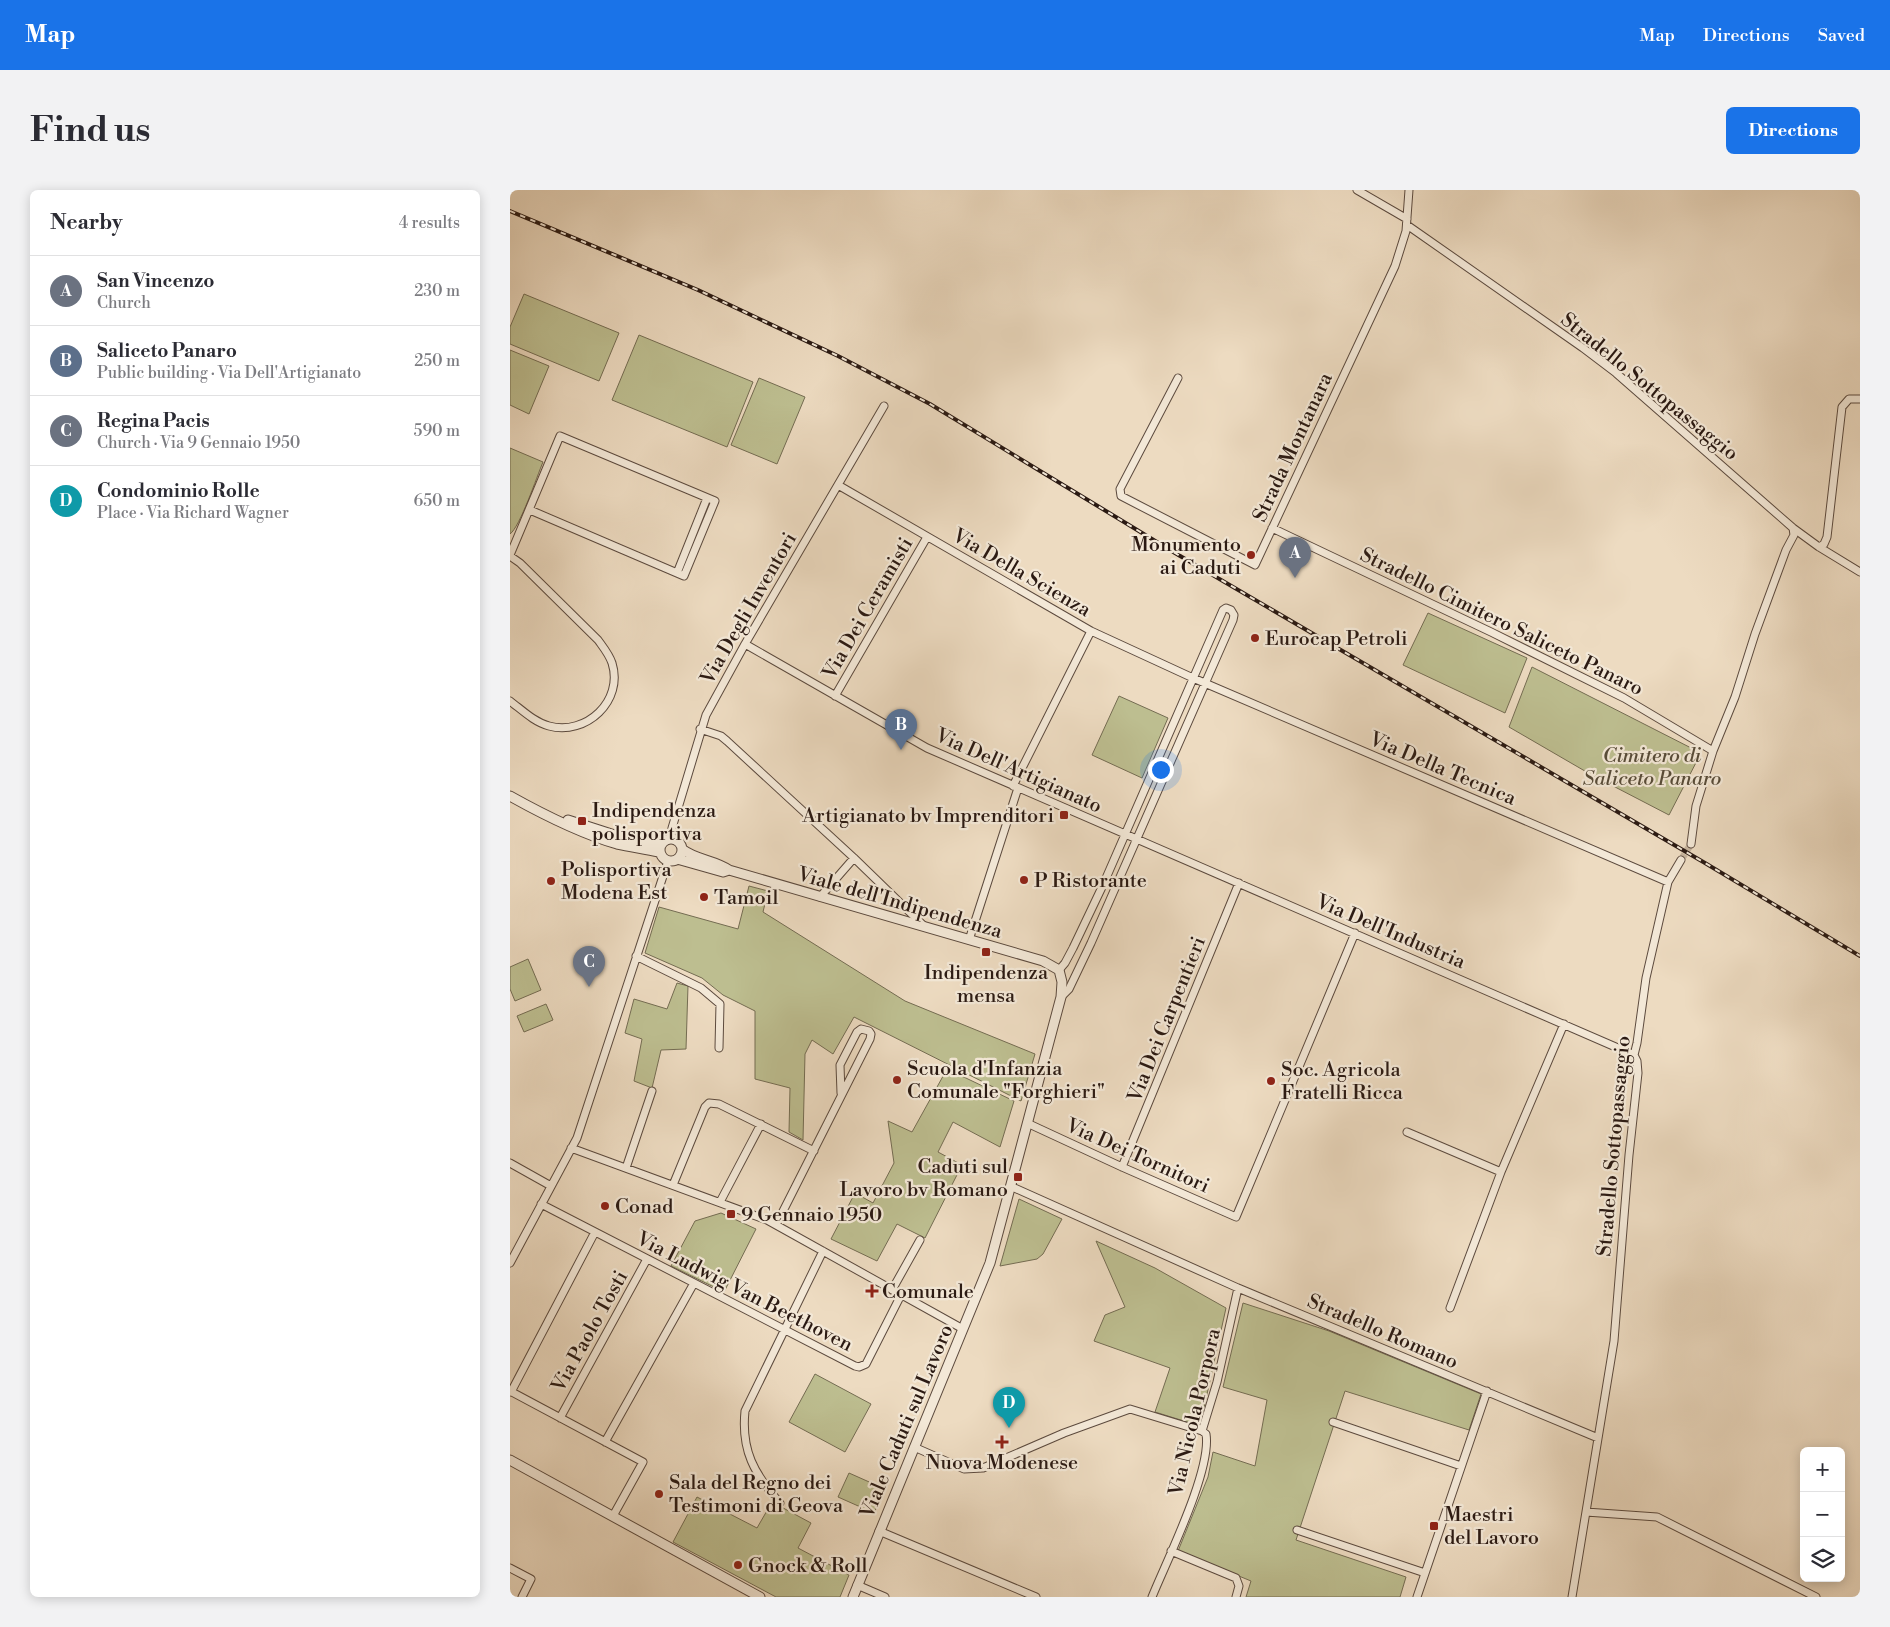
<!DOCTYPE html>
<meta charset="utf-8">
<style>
:root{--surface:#fff;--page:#f2f2f3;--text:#2b2b33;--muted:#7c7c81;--line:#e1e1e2;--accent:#1a73e8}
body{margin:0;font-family:"Libre Bodoni",serif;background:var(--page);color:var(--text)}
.controls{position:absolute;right:15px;bottom:15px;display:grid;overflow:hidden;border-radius:8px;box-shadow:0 2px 12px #0003}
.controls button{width:45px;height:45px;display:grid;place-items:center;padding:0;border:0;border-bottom:1px solid var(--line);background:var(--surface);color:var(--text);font:25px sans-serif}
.you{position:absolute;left:650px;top:579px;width:18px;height:18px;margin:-12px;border:4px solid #fff;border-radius:50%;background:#1a73e8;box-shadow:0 0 0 8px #1a73e833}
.badge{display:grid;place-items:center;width:32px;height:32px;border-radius:50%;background:var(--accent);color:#fff;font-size:16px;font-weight:700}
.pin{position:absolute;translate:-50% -41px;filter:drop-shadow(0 1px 2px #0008)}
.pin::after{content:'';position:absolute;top:26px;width:18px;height:15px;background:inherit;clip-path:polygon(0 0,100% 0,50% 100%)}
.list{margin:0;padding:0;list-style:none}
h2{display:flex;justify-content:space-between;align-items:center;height:65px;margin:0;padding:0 20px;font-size:21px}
h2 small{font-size:16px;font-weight:400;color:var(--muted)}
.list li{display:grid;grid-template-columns:32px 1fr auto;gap:15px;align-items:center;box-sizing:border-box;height:70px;padding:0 20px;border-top:1px solid var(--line)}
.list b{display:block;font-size:19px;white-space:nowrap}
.list p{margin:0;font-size:16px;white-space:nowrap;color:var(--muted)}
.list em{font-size:16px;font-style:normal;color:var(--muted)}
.icon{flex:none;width:28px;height:28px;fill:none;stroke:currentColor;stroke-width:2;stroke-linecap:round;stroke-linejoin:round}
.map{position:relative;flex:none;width:1350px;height:1407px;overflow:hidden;border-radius:8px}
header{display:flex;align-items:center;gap:30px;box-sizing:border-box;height:70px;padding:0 25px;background:var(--accent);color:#fff}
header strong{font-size:24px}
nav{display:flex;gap:28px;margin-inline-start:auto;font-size:18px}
.intro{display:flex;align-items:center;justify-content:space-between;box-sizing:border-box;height:120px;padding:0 30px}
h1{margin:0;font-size:35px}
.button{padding:12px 22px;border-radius:8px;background:var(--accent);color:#fff;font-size:18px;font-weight:700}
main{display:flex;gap:30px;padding:0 30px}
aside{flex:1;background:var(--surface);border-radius:8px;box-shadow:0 2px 12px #0003}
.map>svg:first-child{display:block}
</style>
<header>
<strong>Map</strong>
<nav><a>Map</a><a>Directions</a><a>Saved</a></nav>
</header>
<div class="intro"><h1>Find us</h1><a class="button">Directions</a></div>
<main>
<aside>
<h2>Nearby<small>4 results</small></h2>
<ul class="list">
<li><span class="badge" style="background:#6b7280">A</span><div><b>San Vincenzo</b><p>Church</p></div><em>230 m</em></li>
<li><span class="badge" style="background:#5c6f8a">B</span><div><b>Saliceto Panaro</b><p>Public building · Via Dell'Artigianato</p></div><em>250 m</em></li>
<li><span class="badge" style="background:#6b7280">C</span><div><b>Regina Pacis</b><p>Church · Via 9 Gennaio 1950</p></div><em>590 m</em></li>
<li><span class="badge" style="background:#0f9aa8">D</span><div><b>Condominio Rolle</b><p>Place · Via Richard Wagner</p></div><em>650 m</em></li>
</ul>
</aside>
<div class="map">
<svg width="1350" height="1407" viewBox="0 0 1350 1407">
<rect width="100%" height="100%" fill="#eddbc1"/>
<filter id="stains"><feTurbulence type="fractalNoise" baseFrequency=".004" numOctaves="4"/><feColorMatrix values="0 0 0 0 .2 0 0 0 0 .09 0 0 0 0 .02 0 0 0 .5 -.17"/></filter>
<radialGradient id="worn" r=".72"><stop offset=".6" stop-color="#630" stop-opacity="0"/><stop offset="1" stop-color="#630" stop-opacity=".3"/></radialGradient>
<!-- green -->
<path fill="#bdbe90" stroke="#746c52" d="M14 104 109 143 89 191 0 154V137Z
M129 145 243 192 217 257 102 210Z
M0 160 39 176 19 224 0 215Z
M249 188 295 207 267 274 221 255Z
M0 258 33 272C27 286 10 337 0 344Z
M918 423 1017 468 995 523 893 475Z
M1022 477 1191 563 1159 625 1080 584 999 537Z
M609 506 658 528 632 588 582 565Z
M239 696 258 701 253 722 395 811 525 864 511 911 344 827 323 864 302 850 295 864 293 950 279 942 280 898 245 889V821L213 805 192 788 135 763 149 717 228 739Z
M18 769 31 800 5 811 0 799V777Z
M167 793 178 796 176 859 151 860 142 898 124 891 132 849 115 843 124 809 157 819Z
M36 814 43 830 14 842 7 826Z
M437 879 504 911 490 957 443 932 428 962 452 975 415 1048 387 1034 367 1071 321 1049 345 1003 363 1013 384 973 378 931 402 942Z
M509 1009 552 1029 533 1064 527 1069 490 1076Z
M211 1023 246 1039 214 1102 161 1076 185 1031Z
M586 1051 645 1078 716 1118 690 1236 645 1222 660 1178 584 1151 595 1125 615 1117Z
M733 1113 819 1141 971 1204 959 1240 835 1201 786 1350 896 1387 890 1407H736L741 1391 668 1361 698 1287 703 1262 745 1276 757 1210 713 1197Z
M305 1184 361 1214 335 1262 279 1232Z
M339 1283 375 1299 364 1323 328 1307Z
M187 1307 247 1338 262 1312 301 1333 288 1358 339 1385 330 1407H266L163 1352Z"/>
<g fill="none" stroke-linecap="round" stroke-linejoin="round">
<!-- minor-tunnel -->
<path stroke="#c6b49e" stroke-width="7" stroke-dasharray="7 3.5" stroke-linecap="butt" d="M1171 670 1181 654"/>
<!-- minor casing -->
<g stroke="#5c4a3e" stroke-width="9">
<path id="minor" d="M847 0 897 29
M897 35 1073 158 1106 183 1283 338 1284 345 1276 360 1245 444 1225 507 1203 561 1186 616 1181 654
M668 188 610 299 611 306 745 375 885 76 896 41 899 0
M328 295 581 441 683 488 1158 692
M762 338 981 442 1114 508 1203 561
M1283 338 1309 357 1350 382
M1309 357 1314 354 1317 347 1332 217 1339 209H1350
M0 365 50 246 205 311 174 386 20 320
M0 366 10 373 88 450C93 457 99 464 102 473 114 511 76 546 39 536 24 532 12 520 0 511
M167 383 197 308
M235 454 417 558 1124 865
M325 506 417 347
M190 539 211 546 217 551 344 668 414 736
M503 596 581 441
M161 649 162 638 196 525 235 454 374 216
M310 707 344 668
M459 750 508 598
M126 766 191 798 210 814 209 858
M549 780 555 773 563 758 593 695 713 420 716 418 721 420 724 425 723 430 581 753 559 799 551 807
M517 933 612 977 726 1027 845 743
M897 942 991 982
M61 958 257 1030 453 1139
M0 973 41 996
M612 977 729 693
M116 978 142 901
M163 995 195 917 199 913 209 914 304 961
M500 996 728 1098 1088 1248
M210 1012 251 934
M31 1014 345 1176 349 1177 356 1174 391 1105
M266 1035 360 849 361 844 359 841 351 839 347 842 330 875 331 903
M0 1073 67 948 158 671
M382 1100 410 1050
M940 1118 991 982 1054 834
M0 1201 133 1272 103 1326
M1 1202 85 1042
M50 1228 137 1069
M823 1232 951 1276
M95 1252 184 1093
M404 1257 454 1279 473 1278 554 1243 620 1219 692 1241
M270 1313C244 1284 231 1260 235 1221L313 1061
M1076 1322 1147 1327 1306 1407
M787 1340 915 1383
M369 1341 526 1407
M661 1361 726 1388 729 1396 726 1407
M0 1378 21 1389 12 1407
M347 1395 375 1407
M642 1407C657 1370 702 1280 696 1244L692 1241 707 1192 728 1098
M907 1407 977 1201
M1062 1407 1104 1151 1119 965 1128 883 1127 871 1124 865 1127 853 1136 788 1158 692 1171 670"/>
</g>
<!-- tertiary casing -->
<g stroke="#5c4a3e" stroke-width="11">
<path id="tertiary" d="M0 606C34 625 69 643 107 654 121 657 135 659 149 662
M58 630 117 649 152 653
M150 660a11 11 0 1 1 22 0a11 11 0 1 1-22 0Z
M172 659C186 670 205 670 219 680L533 771 549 780 552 792 551 807 480 1073 343 1407
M167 669 213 682 219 680
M0 1270 250 1407"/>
</g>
<!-- minor -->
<use href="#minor" stroke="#f3e8d7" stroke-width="7"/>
<!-- tertiary -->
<use href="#tertiary" stroke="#f3e8d7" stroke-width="9"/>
<!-- rail casing -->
<g stroke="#2b1a13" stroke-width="4">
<path id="rail" d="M0 21 188 100 328 166 420 214 665 363 1195 673 1350 766"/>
</g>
<!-- rail -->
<use href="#rail" stroke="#f3e8d7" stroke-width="2" stroke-dasharray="5.5" stroke-linecap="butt"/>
</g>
<!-- markers -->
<g fill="#8f2418" stroke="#f3e8d7" stroke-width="2">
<circle cx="741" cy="365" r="5"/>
<circle cx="745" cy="448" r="5"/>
<rect x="549" y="620" width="10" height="10" rx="2.5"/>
<rect x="67" y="626" width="10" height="10" rx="2.5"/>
<circle cx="514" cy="690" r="5"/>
<circle cx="41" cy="691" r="5"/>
<circle cx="194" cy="707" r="5"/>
<rect x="471" y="757" width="10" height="10" rx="2.5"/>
<circle cx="387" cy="890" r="5"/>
<circle cx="761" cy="891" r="5"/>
<rect x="503" y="982" width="10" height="10" rx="2.5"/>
<circle cx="95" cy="1016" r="5"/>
<rect x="216" y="1019" width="10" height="10" rx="2.5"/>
<path d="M359.5 1093.5h5v5h5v5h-5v5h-5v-5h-5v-5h5z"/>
<path d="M489.5 1244.5h5v5h5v5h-5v5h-5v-5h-5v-5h5z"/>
<circle cx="149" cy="1304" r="5"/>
<rect x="919" y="1331" width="10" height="10" rx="2.5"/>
<circle cx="228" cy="1375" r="5"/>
</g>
<g text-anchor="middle" stroke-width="4.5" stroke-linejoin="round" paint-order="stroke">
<!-- street labels -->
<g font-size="20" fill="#2b1a13" stroke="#f3e8d7">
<text transform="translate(1140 196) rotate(39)" y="7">Stradello Sottopassaggio</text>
<text transform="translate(782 257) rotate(-65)" y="7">Strada Montanara</text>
<text transform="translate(512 382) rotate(30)" y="7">Via Della Scienza</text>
<text transform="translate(238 418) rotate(-60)" y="7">Via Degli Inventori</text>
<text transform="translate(357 418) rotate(-60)" y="7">Via Dei Ceramisti</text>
<text transform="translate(992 431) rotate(26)" y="7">Stradello Cimitero Saliceto Panaro</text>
<text transform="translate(933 578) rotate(23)" y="7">Via Della Tecnica</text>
<text transform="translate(509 580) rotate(24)" y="7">Via Dell'Artigianato</text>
<text transform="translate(390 712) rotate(16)" y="7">Viale dell'Indipendenza</text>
<text transform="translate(881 741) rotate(23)" y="7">Via Dell'Industria</text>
<text transform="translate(656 829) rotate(-68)" y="7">Via Dei Carpentieri</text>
<text transform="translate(1103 956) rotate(-85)" y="7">Stradello Sottopassaggio</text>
<text transform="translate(628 965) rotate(24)" y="7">Via Dei Tornitori</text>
<text transform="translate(235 1101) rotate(27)" y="7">Via Ludwig Van Beethoven</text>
<text transform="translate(79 1141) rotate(-61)" y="7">Via Paolo Tosti</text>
<text transform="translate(873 1141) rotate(23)" y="7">Stradello Romano</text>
<text transform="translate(684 1222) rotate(-77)" y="7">Via Nicola Porpora</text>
<text transform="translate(396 1231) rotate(-67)" y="7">Viale Caduti sul Lavoro</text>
</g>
<!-- poi labels -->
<g font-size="20" fill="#2b1a13" stroke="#f3e8d7" text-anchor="start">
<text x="731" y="361" text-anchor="end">Monumento<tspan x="731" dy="23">ai Caduti</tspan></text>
<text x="755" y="455">Eurocap Petroli</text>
<text x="82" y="627">Indipendenza<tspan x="82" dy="23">polisportiva</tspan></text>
<text x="544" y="632" text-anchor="end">Artigianato bv Imprenditori</text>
<text x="51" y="686">Polisportiva<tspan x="51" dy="23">Modena Est</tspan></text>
<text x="524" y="697">P Ristorante</text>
<text x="204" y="714">Tamoil</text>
<text x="476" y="789" text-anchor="middle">Indipendenza<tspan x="476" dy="23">mensa</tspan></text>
<text x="397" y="885">Scuola d'Infanzia<tspan x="397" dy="23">Comunale "Forghieri"</tspan></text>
<text x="771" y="886">Soc. Agricola<tspan x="771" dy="23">Fratelli Ricca</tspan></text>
<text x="498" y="983" text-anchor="end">Caduti sul<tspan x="498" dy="23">Lavoro bv Romano</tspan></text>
<text x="105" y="1023">Conad</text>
<text x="231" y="1031">9 Gennaio 1950</text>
<text x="372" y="1108">Comunale</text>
<text x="492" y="1279" text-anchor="middle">Nuova Modenese</text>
<text x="159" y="1299">Sala del Regno dei<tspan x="159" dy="23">Testimoni di Geova</tspan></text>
<text x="934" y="1331">Maestri<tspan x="934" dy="23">del Lavoro</tspan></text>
<text x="238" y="1382">Gnock &amp; Roll</text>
</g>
<!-- park labels -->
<g font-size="20" font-style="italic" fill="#574b38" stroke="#f3e8d7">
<text x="1142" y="572">Cimitero di<tspan x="1142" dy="23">Saliceto Panaro</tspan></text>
</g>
</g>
<rect width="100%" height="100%" filter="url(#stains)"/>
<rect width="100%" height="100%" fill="url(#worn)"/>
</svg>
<div class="controls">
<button>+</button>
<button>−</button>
<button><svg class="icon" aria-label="layers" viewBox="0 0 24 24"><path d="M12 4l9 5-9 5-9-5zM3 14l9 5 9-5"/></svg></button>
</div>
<div class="you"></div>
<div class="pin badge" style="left:785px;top:388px;background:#6b7280">A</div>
<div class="pin badge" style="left:391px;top:560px;background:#5c6f8a">B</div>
<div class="pin badge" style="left:79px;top:797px;background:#6b7280">C</div>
<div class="pin badge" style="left:499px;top:1238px;background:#0f9aa8">D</div>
</div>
</main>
